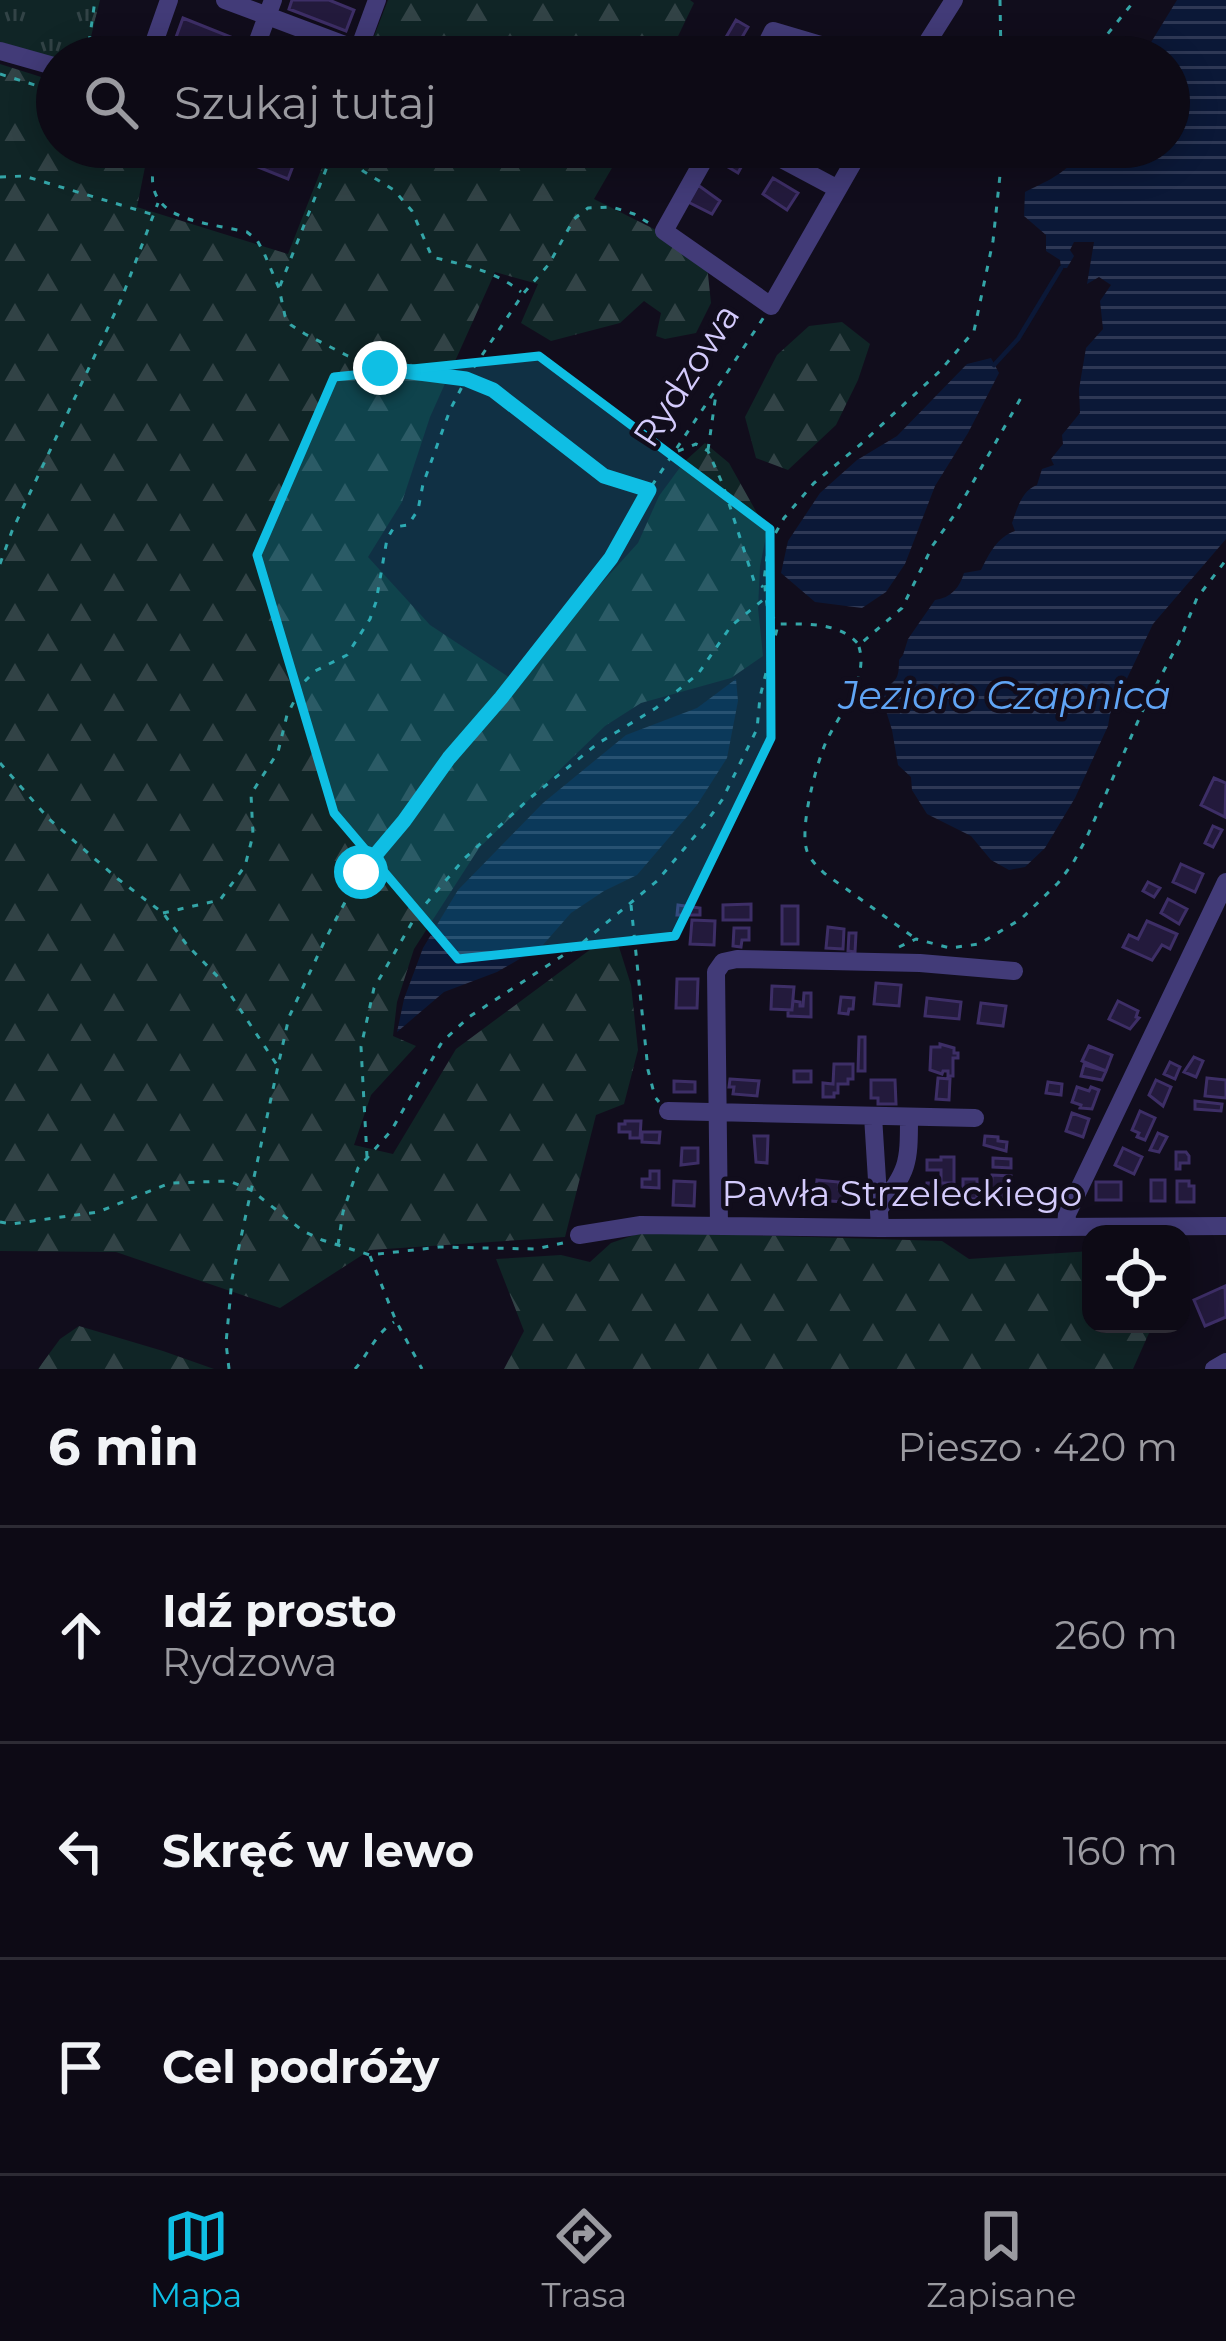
<!DOCTYPE html>
<html lang="pl">
<meta charset="utf-8">
<style>
:root{--surface:#0d0a15;--page:#1b1822;--text:#f1f3f6;--muted:#9a9aa0;--line:#2d2b34;--accent:#0fbfe4}
body{margin:0;font-family:Montserrat,sans-serif;background:var(--page);color:var(--text)}
.controls{position:absolute;right:36px;bottom:36px;display:grid;overflow:hidden;border-radius:24px;box-shadow:0 6px 30px #0003}
.controls button{width:108px;height:108px;display:grid;place-items:center;padding:0;border:0;border-bottom:3px solid var(--line);background:var(--surface);color:var(--text);font:60px sans-serif}
.stop{position:absolute;width:36px;height:36px;margin:-27px;border:9px solid #0fbfe4;border-radius:50%;background:#fff}
.stop.end{background:#0fbfe4;border-color:#fff;box-shadow:0 3px 12px #0008}
.list{margin:0;padding:0;list-style:none}
h2{display:flex;justify-content:space-between;align-items:center;height:156px;margin:0;padding:0 48px;font-size:51px}
h2 small{font-size:39px;font-weight:400;color:var(--muted)}
.list li{display:grid;grid-template-columns:78px 1fr auto;gap:36px;align-items:center;box-sizing:border-box;height:216px;padding:0 48px;border-top:3px solid var(--line)}
.list b{display:block;font-size:45px;white-space:nowrap}
.list p{margin:0;font-size:39px;white-space:nowrap;color:var(--muted)}
.list em{font-size:39px;font-style:normal;color:var(--muted)}
.icon{flex:none;width:66px;height:66px;fill:none;stroke:currentColor;stroke-width:2;stroke-linecap:round;stroke-linejoin:round}
.map{position:relative;flex:none;width:1226px;height:1369px;overflow:hidden}
.search{position:absolute;background:var(--surface);box-shadow:0 6px 30px #0003;left:36px;right:36px;top:36px;height:132px;display:flex;align-items:center;gap:30px;box-sizing:border-box;padding:0 42px;border-radius:66px;color:var(--muted);font-size:45px}
.sheet{height:804px;background:var(--surface)}
nav{display:flex;justify-content:space-around;align-items:center;box-sizing:border-box;height:168px;border-top:3px solid var(--line);background:var(--surface);font-size:33px;color:var(--muted)}
nav a{display:grid;justify-items:center;gap:6px}
nav .on{color:var(--accent)}
.map>svg:first-child{display:block}
</style>
<div class="map">
<svg width="1226" height="1369" viewBox="0 0 1226 1369">
<defs>
<pattern id="grass-tufts" width="24" height="20" patternUnits="userSpaceOnUse" patternTransform="scale(3)"><rect width="24" height="20" fill="#102526"/><path d="M3 7l-1-3M5 7V3M7 7l1-3M15 17l-1-3M17 17v-4M19 17l1-3" fill="none" stroke="#324346"/></pattern>
<pattern id="forest-firs" width="22" height="20" patternUnits="userSpaceOnUse" patternTransform="scale(3)"><rect width="22" height="20" fill="#102526"/><path d="M5 1l3.5 6h-7zM16 11l3.5 6h-7z" fill="#324346"/></pattern>
<pattern id="water-rules" width="6" height="5" patternUnits="userSpaceOnUse" patternTransform="scale(3)"><rect width="6" height="5" fill="#0b1837"/><path d="M0 2.5h6" fill="none" stroke="#2e3855"/></pattern>
</defs>
<rect width="100%" height="100%" fill="#110d1c"/>
<!-- grass -->
<path fill="url(#grass-tufts)" d="M0 0H100L86 57H57V59L0 42Z"/>
<!-- forest -->
<path fill="url(#forest-firs)" d="M388 0H690L694 3 668 57H366Z
M0 64 57 82V147H149L137 207 288 254 330 147H624L594 199 666 235 707 265 711 303 696 333 665 339 656 336 661 313 644 301 620 323 551 341 521 323 538 284 495 272 430 417 402 502 368 557 430 625 519 684 589 597 638 543 659 496 684 462 705 443 729 463 767 531 760 566 758 608 763 656 731 678 641 703 605 726 479 848 414 949 397 1002 393 1036 416 1046 371 1095 354 1145 393 1154 456 1049 595 946 619 947 631 985 638 1050 624 1104 596 1115 565 1237 370 1250 280 1308 116 1252 0 1251Z
M842 322 870 344 858 380 836 425 788 470 756 458 745 417 777 355 809 326Z
M643 1232 942 1241 969 1259 1091 1251V1324H1153L1133 1369H504L524 1331 496 1259 561 1255 590 1262 611 1243Z
M79 1326 163 1351 214 1369H38L60 1339Z"/>
<!-- water -->
<path fill="url(#water-rules)" d="M1177 0H1226V539L1153 624 1110 714 1108 726 1075 798 1045 848 1025 867 1009 870 991 860 971 836 927 814 912 790 911 777 898 765 892 730 882 698 883 688C898 682 899 675 899 660L903 655 908 639 935 600C951 598 960 587 964 573L981 570C989 554 997 537 1015 531L1012 523C1017 509 1022 490 1037 485L1042 469 1054 465 1051 459 1063 444 1062 435 1080 413 1079 389 1086 348 1103 329 1100 301 1111 285 1099 277 1087 284 1094 242H1074L1070 250 1074 256 1067 268H1061L1060 260 1046 251V235L1024 216 1025 192C1052 179 1069 171 1086 147H1169V57H1142Z
M991 358 999 373 968 433 935 486 905 564 886 592 862 608 815 602 781 573 788 541 820 493 857 460 897 436 967 364Z
M736 679 738 701 727 758 697 805 637 875 604 891 571 913 542 946 497 972 444 992 397 1032 404 999 423 948 458 890 543 803 626 735 697 708Z"/>
<g fill="none" stroke-linecap="round" stroke-linejoin="round">
<!-- stream -->
<path stroke="#0b1837" stroke-width="4.5" d="M994 365 1018 339 1061 268"/>
</g>
<!-- building -->
<path fill="#231a3c" stroke="#3d2e66" stroke-width="3" d="M292 0H329L354 10 346 31 289 9Z
M183 18 241 41 235 57H219L175 40Z
M736 20 748 27 737 46 725 39Z
M234 147H269L296 158 288 179 231 156Z
M724 150 746 158 738 173 718 161Z
M773 178 798 193 787 210 763 194Z
M698 185 720 201 712 214 688 202Z
M1214 778 1226 783 1225 817 1201 805Z
M1213 826 1222 830 1213 847 1205 843Z
M1181 864 1203 874 1195 892 1173 882Z
M1148 882 1160 888 1154 897 1143 891Z
M1168 899 1187 909 1179 924 1161 913Z
M751 904V920H723V905Z
M678 905 700 908V915H677Z
M782 906H798V944H782Z
M692 920 715 921 714 945 690 944Z
M1147 921 1177 934 1170 949 1162 945 1152 960 1123 947 1129 935 1138 939Z
M828 927 844 929 843 949 826 948Z
M734 928H749V940H742L741 947 733 946Z
M849 933H856L855 952 848 951Z
M677 979H698L697 1008H676Z
M876 983 901 985 899 1006 874 1004Z
M772 986 794 987 792 1010 771 1009Z
M804 993H811V1017L788 1016V1010H792L793 1001 800 1002V1006H803Z
M841 997 854 998 853 1009H849L848 1014 839 1013Z
M927 998 961 1002 959 1019 925 1016Z
M1118 1001 1138 1011 1136 1017 1139 1018 1130 1029 1109 1019Z
M981 1003 1006 1006 1003 1026 978 1023Z
M859 1037H865V1071H858Z
M940 1044 954 1048V1053H958V1058H953V1076H948V1071H943L942 1074 930 1070 931 1047H940Z
M1089 1046 1112 1055 1106 1071 1082 1061Z
M1194 1057 1203 1061 1196 1077 1184 1072Z
M1170 1062 1180 1067 1175 1079 1164 1074Z
M834 1064H853V1079H848V1084H838V1093H834V1097H823V1083L833 1084Z
M1084 1065 1106 1071 1102 1080 1081 1076Z
M794 1071H811V1082H794Z
M938 1078 950 1079 949 1100 936 1099Z
M1207 1078 1226 1080V1098L1205 1096Z
M730 1079 759 1081 757 1096 733 1094 734 1087H729Z
M871 1080H895L896 1104H878V1098H871Z
M1156 1080 1171 1087 1163 1106 1149 1095Z
M674 1081 695 1082V1092H674Z
M1048 1082 1062 1084 1061 1095 1046 1093Z
M1077 1087 1089 1091 1091 1087 1099 1090 1092 1109 1080 1108 1081 1105 1072 1102Z
M1195 1101 1222 1104 1221 1111 1195 1109Z
M1140 1111 1155 1118 1145 1140 1137 1137 1139 1133 1132 1130Z
M1072 1113 1089 1119 1083 1137 1066 1131Z
M625 1121H641L640 1138H630V1132H619V1124H625Z
M642 1132H660L659 1143 642 1142Z
M1158 1133 1167 1137 1159 1152 1150 1150Z
M754 1136H768L767 1163 756 1162Z
M985 1136 998 1137V1141L1007 1142 1006 1151 984 1145Z
M682 1148H698V1163L681 1165Z
M1123 1148 1142 1157 1134 1174 1115 1165Z
M1176 1152H1186L1189 1156V1163H1180V1169H1176Z
M941 1157H954V1183H941V1170H927V1160H941Z
M993 1158 1011 1159V1168L993 1167Z
M650 1171H659V1188L642 1187V1179H650Z
M992 1175 1011 1176 1010 1199 991 1198Z
M963 1179H977V1199H963Z
M817 1180 839 1182V1189H845L844 1202 815 1200Z
M1151 1180H1165V1201H1151Z
M674 1181 695 1182 694 1206 673 1205Z
M1177 1181H1189V1186H1194V1202H1177Z
M1096 1182H1121V1200H1096Z
M927 1183H949V1200L927 1201Z
M1225 1286 1226 1317 1205 1326 1194 1300Z"/>
<g fill="none" stroke-linecap="round" stroke-linejoin="round">
<!-- path -->
<path stroke="#34a5a7" stroke-width="3" stroke-dasharray="6 9" stroke-linecap="butt" d="M1000 0 1001 57
M87 57 95 0
M1089 57 1135 0
M0 74 57 92
M159 147C132 220 194 220 247 232L257 240 264 253 279 288 285 316 291 325 305 334 348 356 380 368 466 379 493 390 521 415 604 476 647 490
M343 147 363 171 394 190 412 211 432 257C464 265 496 271 521 292
M1003 147 993 241 974 331 940 371 861 444 814 483 784 518 775 534 767 557 764 580 768 612 779 624C806 624 841 622 859 645L902 608 933 545 955 514 1022 396
M0 177 24 176 151 214
M280 286 327 167
M708 450 716 394
M678 451 696 444 708 451 723 485 754 581 763 587
M0 564 12 531 121 300 158 203
M859 647C869 679 839 714 826 742 816 765 799 828 807 851 811 861 817 866 824 873L916 939
M0 763 49 819 118 879 163 913 187 945 220 979 277 1065
M631 905 648 1070 655 1097 659 1102
M163 913 220 900 245 866 253 835 251 794 278 752 287 715 304 682 315 671 347 655 370 619 376 602 387 539 394 527 408 525 418 510 423 484 450 410 466 379 523 294 549 264 574 219 588 208 612 207 634 214 652 225
M899 947 916 939 950 948 979 944 1021 919 1058 883 1073 863 1086 839 1142 712 1179 642 1197 598 1226 560
M367 1157 361 1047 374 988 417 914 465 858 530 798 597 744 656 708 698 674 731 626 764 599
M0 1222 11 1224 98 1212 170 1183 229 1181 251 1190 303 1231 322 1240 370 1255 439 1247 536 1249 563 1243
M338 1245 343 1212 358 1168 391 1131 442 1042 469 1017 582 943 657 881 705 824 722 800 757 729 760 697 778 625
M370 1256 396 1321 422 1369
M229 1369 226 1343 232 1279 278 1066 289 1017 325 940 361 872 611 558 649 490 764 317
M355 1369C369 1353 376 1333 394 1322"/>
<!-- minor -->
<path stroke="#423b78" stroke-width="18" d="M225 0 358 50
M0 51 57 67
M149 57 169 0
M252 57 273 0
M356 57 377 0
M760 57 773 31 861 57
M918 57 954 0
M299 147 318 154 321 147
M711 147 664 231 771 306 862 147
M759 147 838 189
M668 1111 975 1118
M873 1116 880 1228
M879 1209C908 1169 909 1166 909 1117
M719 1226 716 972 723 962 737 959 920 963 1014 971
M1066 1226 1067 1214 1226 882
M579 1235 641 1225 880 1228 1226 1226
M1214 1369 1226 1362"/>
</g>
<g fill="none" stroke-linecap="round" stroke-linejoin="round">
<!-- route -->
<path stroke="#0fbfe4" stroke-width="15" d="M361 872 404 821 449 758 501 698 611 558 649 490 604 476 493 390 466 379 380 368"/>
</g>
<!-- marked area -->
<path fill="#0fbfe4" fill-opacity="0.2" stroke="#0fbfe4" stroke-width="9" stroke-linejoin="round" d="M539 356 770 529 771 738 675 936 458 959 334 813 257 555 334 377Z"/>
<g text-anchor="middle" stroke-width="9" stroke-linejoin="round" paint-order="stroke">
<!-- street labels -->
<g font-size="36" fill="#d4cbfc" stroke="#110d1c">
<text transform="translate(686 375) rotate(-57)" y="13">Rydzowa</text>
<text x="902" y="1206">Pawła Strzeleckiego</text>
</g>
<!-- water labels -->
<g font-size="39" font-style="italic" fill="#60a5f5" stroke="#110d1c">
<text x="1005" y="709">Jezioro Czapnica</text>
</g>
</g>
</svg>
<div class="controls">
<button><svg class="icon" aria-label="locate" viewBox="0 0 24 24"><circle cx="12" cy="12" r="6"/><path d="M12 2v4M12 18v4M2 12h4M18 12h4"/></svg></button>
</div>
<div class="stop" style="left:361px;top:872px"></div>
<div class="stop end" style="left:380px;top:368px"></div>
<div class="search"><svg class="icon" aria-label="search" viewBox="0 0 24 24"><circle cx="10" cy="10" r="6"/><path d="M15 15l6 6"/></svg>Szukaj tutaj</div>
</div>
<section class="sheet">
<h2>6 min<small>Pieszo · 420 m</small></h2>
<ul class="list">
<li><svg class="icon" aria-label="ahead" viewBox="0 0 24 24"><path d="M12 20V5M6 11l6-6 6 6"/></svg><div><b>Idź prosto</b><p>Rydzowa</p></div><em>260 m</em></li>
<li><svg class="icon" aria-label="left" viewBox="0 0 24 24"><path d="M17 20v-9H6M10 6l-5 5 5 5"/></svg><div><b>Skręć w lewo</b></div><em>160 m</em></li>
<li><svg class="icon" aria-label="arrive" viewBox="0 0 24 24"><path d="M6 21V4h12l-3 4 3 4H6"/></svg><div><b>Cel podróży</b></div></li>
</ul>
</section>
<nav>
<a class="on"><svg class="icon" aria-label="map" viewBox="0 0 24 24"><path d="M3 6l6-2 6 2 6-2v14l-6 2-6-2-6 2zM9 4v14M15 6v14"/></svg>Mapa</a>
<a><svg class="icon" aria-label="directions" viewBox="0 0 24 24"><path d="M12 3l9 9-9 9-9-9zM9 14v-3h6M13 9l2 2-2 2"/></svg>Trasa</a>
<a><svg class="icon" aria-label="saved" viewBox="0 0 24 24"><path d="M7 4h10v16l-5-4-5 4z"/></svg>Zapisane</a>
</nav>
